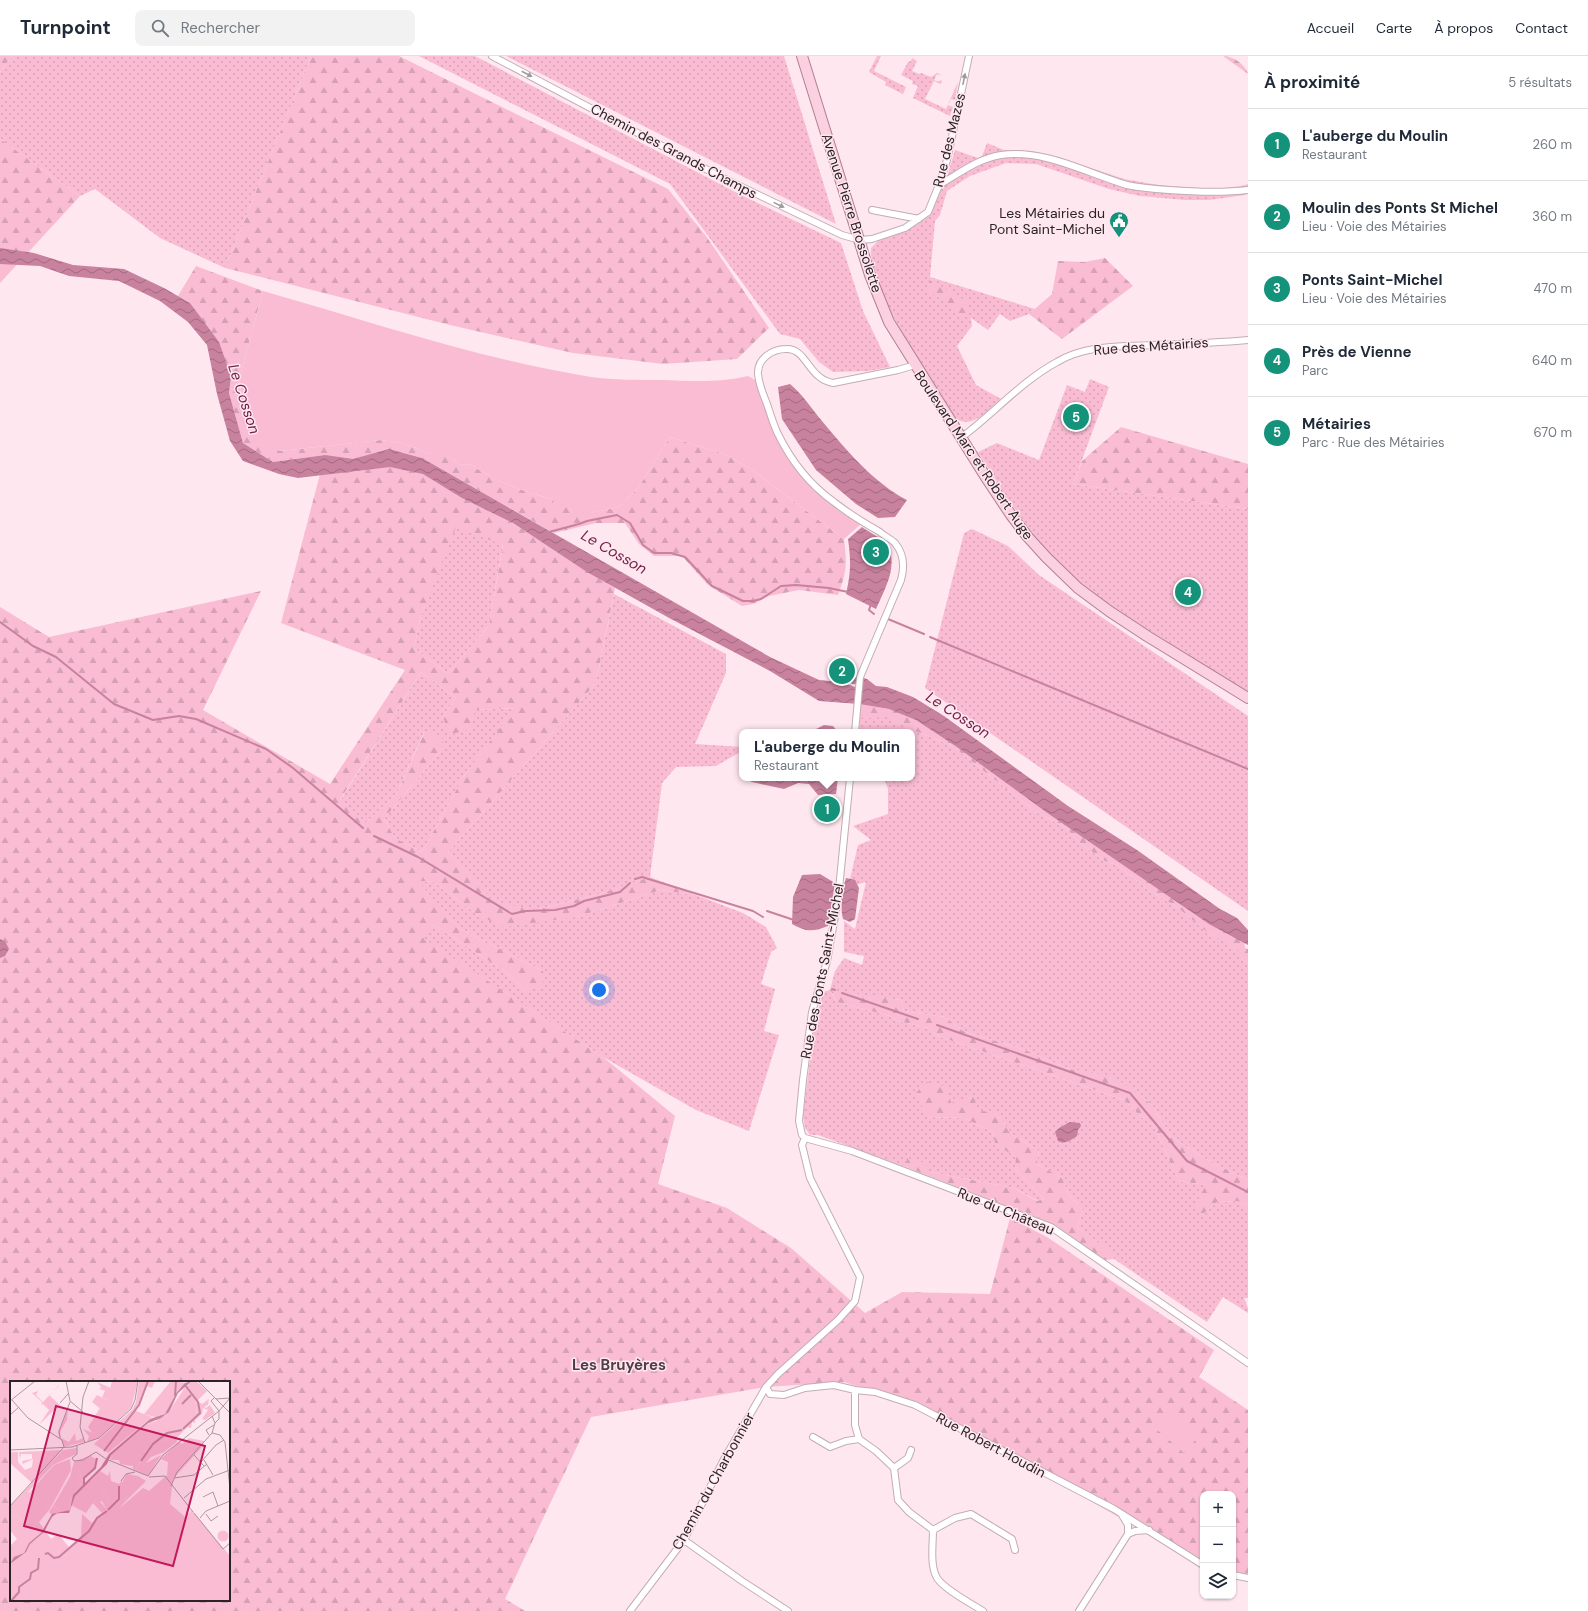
<!DOCTYPE html>
<html lang="fr">
<meta charset="utf-8">
<style>
:root{--surface:#fff;--page:#f2f2f3;--text:#1f2937;--muted:#747a83;--line:#e0e1e3;--accent:#14927a}
body{margin:0;font-family:"DM Sans",sans-serif;background:var(--page);color:var(--text)}
.controls{position:absolute;right:12px;bottom:12px;display:grid;overflow:hidden;border-radius:8px;box-shadow:0 1px 3px #0004}
.controls button{width:36px;height:36px;display:grid;place-items:center;padding:0;border:0;border-bottom:1px solid var(--line);background:var(--surface);color:var(--text);font:20px sans-serif}
.you{position:absolute;left:599px;top:934px;width:14px;height:14px;margin:-10px;border:3px solid #fff;border-radius:50%;background:#1a73e8;box-shadow:0 0 0 6px #1a73e833}
.badge{display:grid;place-items:center;width:26px;height:26px;border-radius:50%;background:var(--accent);color:#fff;font-size:13px;font-weight:700}
.pin{position:absolute;translate:-50% -50%;border:2px solid #fff;box-shadow:0 1px 4px #0006}
.popup{position:absolute;left:739px;top:673px;width:176px;height:52px;box-sizing:border-box;display:grid;place-content:center;border-radius:8px;background:var(--surface);filter:drop-shadow(0 1px 3px #0005);font-size:13px;white-space:nowrap;color:var(--muted)}
.popup b{font-size:15px;color:var(--text)}
.popup::after{content:'';position:absolute;left:50%;top:100%;margin-left:-8px;border:8px solid transparent;border-top-color:var(--surface)}
.list{margin:0;padding:0;list-style:none}
h2{display:flex;justify-content:space-between;align-items:center;height:52px;margin:0;padding:0 16px;font-size:17px}
h2 small{font-size:13px;font-weight:400;color:var(--muted)}
.list li{display:grid;grid-template-columns:26px 1fr auto;gap:12px;align-items:center;box-sizing:border-box;height:72px;padding:0 16px;border-top:1px solid var(--line)}
.list b{display:block;font-size:15px;white-space:nowrap}
.list p{margin:0;font-size:13px;white-space:nowrap;color:var(--muted)}
.list em{font-size:13px;font-style:normal;color:var(--muted)}
.icon{flex:none;width:22px;height:22px;fill:none;stroke:currentColor;stroke-width:2;stroke-linecap:round;stroke-linejoin:round}
.map{position:relative;flex:none;width:1248px;height:1555px;overflow:hidden}
header{display:flex;align-items:center;gap:24px;box-sizing:border-box;height:56px;padding:0 20px;background:var(--surface);border-bottom:1px solid var(--line)}
header strong{font-size:19px}
nav{display:flex;gap:22px;margin-inline-start:auto;font-size:14px}
.search{width:280px;height:36px;background:var(--page);display:flex;align-items:center;gap:10px;box-sizing:border-box;padding:0 14px;border-radius:8px;color:var(--muted);font-size:15px}
main{display:flex}
aside{flex:1;background:var(--surface)}
.map>svg:first-child{display:block}
</style>
<header>
<strong>Turnpoint</strong>
<div class="search"><svg class="icon" aria-label="search" viewBox="0 0 24 24"><circle cx="10" cy="10" r="6"/><path d="M15 15l6 6"/></svg>Rechercher</div>
<nav><a>Accueil</a><a>Carte</a><a>À propos</a><a>Contact</a></nav>
</header>
<main>
<div class="map">
<svg width="1248" height="1555" viewBox="0 0 1248 1555">
<defs>
<pattern id="grass-dots" width="8" height="8" patternUnits="userSpaceOnUse"><rect width="8" height="8" fill="#f9bcd3"/><path d="M2 2h.1M6 6h.1" fill="none" stroke="#d6a1b5" stroke-width="1.8" stroke-linecap="round"/></pattern>
<pattern id="forest-firs" width="22" height="20" patternUnits="userSpaceOnUse"><rect width="22" height="20" fill="#f9bcd3"/><path d="M5 1l3.5 6h-7zM16 11l3.5 6h-7z" fill="#d6a1b5"/></pattern>
<pattern id="water-waves" width="16" height="10" patternUnits="userSpaceOnUse"><rect width="16" height="10" fill="#c8829e"/><path d="M0 5q4-4 8 0t8 0" fill="none" stroke="#a36a81"/></pattern>
</defs>
<rect width="100%" height="100%" fill="#ffe7ef"/>
<!-- grass -->
<path fill="url(#grass-dots)" d="M12 0H311L225 212 160 182 95 133 80 140 0 83V16Z
M419 0H475L739 138 841 187 863 255 890 311 869 315 833 316 819 306 800 283 780 278 670 128Z
M507 0H784L836 168 506 0Z
M877 0H881L874 15 906 31 903 38 885 29 886 26 869 16Z
M912 2 917 5 912 15 919 18 921 17 931 21 937 17 943 20 937 18 934 24 939 26 940 24 942 25 941 28 934 25 925 43 946 53 958 26 955 44 951 43 948 49 953 51 950 60 913 42 918 30 912 28 913 25 901 19 908 6 911 5Z
M987 87 1004 94 1033 95 1058 101 1124 123 1158 129 1199 132H1224L1241 130 1248 128V132L1192 134 1129 127 1068 107 1008 97 947 121 955 94 978 102 982 100Z
M1027 100 1059 107 1117 128 1246 136V139L1209 144H1185L1140 140 1109 133 1036 108 1006 107 970 120 947 135 940 159 935 165 930 221 1035 253 1029 258 1010 265 1000 258 988 274 971 262 972 270 957 290 976 329 1001 343C988 354 974 373 956 363 926 316 895 274 877 221 874 211 870 202 871 192L878 185 904 176 923 164 931 157 941 134 947 127 969 112 1000 101Z
M1090 323 1109 331 1073 428 1248 453V635C1220 618 1191 601 1163 583 1126 560 1089 538 1058 506 1026 474 1002 434 978 396L997 387 1039 404 1067 329 1085 336Z
M455 470 503 488 489 569 448 618 414 592 420 563Z
M972 473 1008 490 1039 519 1248 660V855L925 632 964 477Z
M614 538 726 598V617L695 688 742 691V695L716 710 676 711 662 727 650 821 603 837 534 854 493 846 448 796 596 627Z
M421 616 456 642 443 660 475 654 516 652 464 720 422 796 395 782 384 763 443 692 424 676 397 737 366 767 340 745Z
M887 660 912 674 951 689 1033 754 1066 772 1080 787 1105 805 1117 809 1150 835 1177 851 1207 876 1239 894 1243 904 1248 908V1124L1204 1102 1171 1081 1152 1049 1113 1021 1069 1013 1025 994 963 975 945 961 904 955 901 944 830 935 837 946 890 960 898 965 929 972 935 979 1124 1044 1142 1062 1149 1060 1179 1125 1207 1129 1202 1159 1217 1146 1238 1145 1248 1152V1242H1244L1248 1252V1257L1223 1241 1207 1266 1114 1203 1113 1197 1077 1172 1083 1155 1069 1139 1062 1122 1037 1108 1039 1095 1013 1079 995 1057 927 1061 964 1062 993 1076 995 1088 1017 1101 1015 1113 1044 1143 1038 1145 1014 1132 930 1116 908 1102 906 1111 818 1079H810L805 1072 803 1060 814 971 823 936 830 934 835 915 844 902 862 909 864 900 844 896V865L855 873 866 826 848 831 858 789 871 784 853 770 888 758V733L884 722H912V676H859L860 662Z
M417 825 434 826 478 859 577 861 661 834 696 839 743 857 766 871 777 892 771 896 761 928 775 933 764 975 779 979 749 1075 696 1054 603 1001 422 882 434 869 506 916 526 935 543 915 459 872Z"/>
<!-- forest -->
<path fill="url(#forest-firs)" fill-rule="evenodd" d="M0 0H12L0 16Z
M311 0H399L668 133 706 180 769 272 737 303 663 308 573 297 450 269 225 212Z
M1223 0C1233 0 1245 8 1248 18Z
M0 83 80 140 0 227Z
M1105 202 1133 230 1062 283 1029 258 1052 238 1058 205 1085 206Z
M196 210 263 235 239 324 242 343 249 371 280 395 381 384 396 386 420 393 428 398 440 396 454 404 459 409 471 408C495 427 525 435 554 444L553 450H569L573 457H590L619 451 638 432 670 381 727 399 752 414 844 483C847 508 847 515 838 539L799 534 769 540 753 548 742 550 708 529 682 500H654L639 488 625 467H596L554 477 422 402 401 396 615 532 596 627 448 796 493 845 534 854 603 837 650 821 696 839 661 834 577 861 503 871 478 859 434 826 418 825 459 872 543 915 542 930 526 935 506 916 434 869 423 882 603 1001 675 1060 658 1128 727 1152 791 1192 865 1257 902 1236 990 1238 1010 1162 1047 1181 1214 1294 1199 1321 1248 1354V1521L1233 1520V1438H1203V1509L936 1357 844 1326 766 1331 591 1361 505 1543 525 1555H0V551L49 581 261 535 203 654 330 728 405 614 281 567 325 399 273 406 243 387 229 337 231 320 190 247 178 240ZM456 471 503 489 489 569 448 618 414 592 420 563ZM421 616 456 642 443 660 448 679 471 673 475 654 515 652 464 720 422 796 395 782 384 763 443 692 442 680 425 675 397 737 366 767 340 744ZM11 1326H229V1544H11Z
M929 224 970 247 964 261 928 234Z
M1121 371 1248 408V453L1073 428 1082 405Z
M859 648 912 657 1244 885 1245 892 1248 893V908L1243 904 1238 894 1207 876 1177 851 1150 835 1117 809 1105 805 1080 787 1066 772 1033 754 951 689 912 674 887 661 860 662 858 658Z
M830 934 901 944 904 955 945 961 963 975 1025 994 1069 1013 1113 1020 1152 1049 1171 1081 1204 1102 1248 1124V1152L1238 1145 1217 1146 1202 1159 1194 1151 1206 1129 1179 1125 1149 1060 1142 1062 1124 1044 935 979 929 972 898 965 890 960 837 946Z
M926 1026 947 1031 951 1047 975 1039 976 1054 995 1057 1013 1079 1039 1095 1037 1108 1062 1122 1069 1139 1083 1155 1077 1172 1114 1197V1203L1105 1204 1046 1165 906 1111 907 1102 925 1107 930 1116 1014 1132 1037 1145 1044 1143 1015 1113 1016 1101 995 1088 993 1076 964 1062 927 1061 916 1037Z"/>
<!-- pitch -->
<path fill="#f9bcd3" d="M263 235C372 266 479 303 591 321 614 324 638 324 661 324 690 325 720 327 748 320L755 324 779 388 799 417 861 468 844 483 752 414 727 399 670 381 638 432 619 451 590 457H573L569 450H553L554 444C524 435 495 427 471 408L459 409 454 404 440 397 428 398 420 393 396 386 381 384 280 395 255 384 249 371 242 343 239 324Z
M1168 1355 1198 1381 1184 1397 1154 1371Z"/>
<!-- water -->
<path fill="url(#water-waves)" d="M0 192 34 197 73 209 124 213 164 232 190 247 219 286 231 320 229 337 243 387 273 406 325 399 353 403 389 393 422 402 770 601 819 624 841 626 861 633V629L852 628 848 622 857 620 867 623 876 630 887 631 913 641 944 660 1068 750 1137 794 1220 853 1237 862 1248 874V889L1209 868 1046 756 957 691 916 664 889 653 859 648 819 645 770 615 671 563 587 516 513 467 462 442 423 418 390 411 298 422 279 418 243 405 230 385 217 338 207 289 188 266 160 245 119 225 69 220 40 210 0 208Z
M790 328C803 339 811 352 822 365 846 394 874 427 907 444L895 461 878 462 856 448 816 414 782 363 778 331Z
M862 471C869 476 880 481 885 487 901 507 884 534 876 553L846 538C851 516 851 505 848 483Z
M824 669 833 670 838 676H813L814 674Z
M746 722H838L836 738 818 739 809 728 798 727 784 733 752 726Z
M820 818 835 827 828 870C813 876 806 876 792 868L793 841 802 819Z
M846 822 855 824 859 832 855 863 850 866 843 863C840 851 842 834 846 822Z
M0 883 5 885 9 893 5 900 0 902Z
M1070 1066 1080 1067 1081 1070 1078 1074 1077 1080C1071 1084 1065 1089 1058 1085L1055 1076 1059 1072Z"/>
<g fill="none" stroke-linecap="round" stroke-linejoin="round">
<!-- stream -->
<path stroke="#c8829e" stroke-width="2" d="M549 476 579 468 587 465 617 459 630 467 643 489 654 497H671L685 501 712 530 743 545H753L761 543 781 530 796 529 829 532 848 536
M871 548 869 554 874 558
M888 563 924 578
M0 566 33 590 56 601 114 648 153 664 179 660 196 663 266 693 293 712 363 772
M930 581 1248 713
M374 780 418 801 512 858 525 855 555 854 574 850 584 845 620 836 630 827
M635 823 642 821 753 855 763 861
M767 855 794 864
M832 933 835 934
M842 937 918 963
M937 969 1130 1037 1187 1105 1248 1136"/>
<!-- street casing -->
<g stroke="#c3adb4" stroke-width="8">
<path id="street" d="M492 0 719 120 842 179 860 184 872 183 905 172 928 156 939 129 947 104 969 0
M939 129C960 117 977 103 1001 99 1045 93 1086 117 1127 129 1141 132 1155 133 1169 134 1196 136 1222 137 1248 134
M872 154 919 163
M962 381C994 357 1022 325 1057 306 1085 289 1119 291 1151 289 1183 288 1216 287 1248 284
M855 676 860 621 901 524C905 510 904 498 895 487 891 483 884 480 880 476 864 467 848 457 834 446 810 429 790 403 777 376 773 367 770 357 767 348 763 338 759 329 758 318 757 303 772 293 786 293 807 292 808 323 833 327L898 314 915 309
M805 1082 852 1095 1051 1171 1248 1307
M805 1082 802 1079 799 1065 803 1024 812 956 827 905 838 843 850 722
M766 1331 770 1338 784 1339 805 1332 834 1329 855 1334 875 1336 915 1349 1114 1453 1203 1509
M855 1334V1369L859 1383 876 1395 894 1412 898 1444 909 1456 933 1474C933 1489 930 1507 936 1520 940 1531 972 1548 983 1555
M813 1381 830 1391 846 1385 859 1383
M894 1412 908 1402 911 1394
M933 1474 955 1462 971 1458 1012 1483 1015 1494
M1128 1478 1135 1475 1149 1474
M684 1484 742 1525 788 1555
M1233 1519 1248 1522
M630 1555 684 1484 723 1405 766 1331 778 1318 838 1264 855 1245 860 1221 810 1122 802 1089 805 1082
M1079 1555 1128 1478V1469L1122 1459"/>
</g>
<!-- primary casing -->
<g stroke="#b17f92" stroke-width="12">
<path id="primary" d="M802 0 870 219 889 266 987 423 1011 459 1027 480 1046 501 1078 532 1109 555 1147 580 1248 642"/>
</g>
<!-- street -->
<use href="#street" stroke="#fff" stroke-width="6"/>
<!-- primary -->
<use href="#primary" stroke="#fbd0e0" stroke-width="10"/>
</g>
<!-- one-way arrows -->
<defs><path id="oneway-solid" d="M-6-.8H1V-3.2L6.5 0L1 3.2V.8H-6Z"/></defs>
<g fill="#a09c9d">
<use href="#oneway-solid" transform="translate(527 18) rotate(28)"/>
<use href="#oneway-solid" transform="translate(964 23) rotate(-79)"/>
<use href="#oneway-solid" transform="translate(779 149) rotate(26)"/>
</g>
<!-- icons -->
<defs>
<g id="civic-pin" transform="scale(1)"><path d="M0 17L-7.5 6A9.5 9.5 0 1 1 7.5 6Z" fill="#14927a" stroke="#ffe7ef"/><path d="M-.6-6.5H3V-4.5H.6V-3L4-1V1h2V6H-6V1h2V-1L-.6-3ZM-1.2 2.5V6h2.4V2.5Z" fill="#fff"/></g>
</defs>
<g fill-rule="evenodd">
<use href="#civic-pin" x="1119" y="165"/>
</g>
<g text-anchor="middle" stroke-width="3" stroke-linejoin="round" paint-order="stroke">
<!-- street labels -->
<g font-size="14" fill="#2c2326" stroke="#ffe7ef">
<text transform="translate(949 84) rotate(-76)" y="5">Rue des Mazes</text>
<text transform="translate(674 95) rotate(28)" y="5">Chemin des Grands Champs</text>
<text transform="translate(852 157) rotate(72)" y="5">Avenue Pierre Brossolette</text>
<text transform="translate(1151 290) rotate(-4)" y="5">Rue des Métairies</text>
<text transform="translate(974 399) rotate(56)" y="5">Boulevard Marc et Robert Auge</text>
<text transform="translate(822 915) rotate(-79)" y="5">Rue des Ponts Saint-Michel</text>
<text transform="translate(1006 1155) rotate(22)" y="5">Rue du Château</text>
<text transform="translate(991 1389) rotate(28)" y="5">Rue Robert Houdin</text>
<text transform="translate(713 1425) rotate(-61)" y="5">Chemin du Charbonnier</text>
</g>
<!-- poi labels -->
<g font-size="14" fill="#2c2326" stroke="#ffe7ef" text-anchor="end">
<text x="1105" y="162">Les Métairies du<tspan x="1105" dy="16">Pont Saint-Michel</tspan></text>
</g>
<!-- water labels -->
<g font-size="15" font-style="italic" fill="#721f47" stroke="#ffe7ef">
<text transform="translate(244 343) rotate(72)" y="5">Le Cosson</text>
<text transform="translate(614 496) rotate(30)" y="5">Le Cosson</text>
<text transform="translate(958 659) rotate(33)" y="5">Le Cosson</text>
</g>
<!-- neighbourhood labels -->
<g font-size="15" font-weight="bold" fill="#503e45" stroke="#ffe7ef">
<text x="619" y="1314">Les Bruyères</text>
</g>
</g>
<!-- overview -->
<g transform="translate(10 1325)">
<rect width="220" height="220" fill="#ffe7ef"/>
<path d="M102 0H128L121 27 90 56 77 61 79 55 73 48 83 52 92 29 82 21 87 14 97 19ZM129 0H145L142 7 137 5 126 30 142 36 98 72 84 63 122 29 126 21ZM49 4V5L39 14 53 27 49 24 29 44 39 29 33 23 31 24 32 21 22 12 28 10 26 14 33 21ZM175 6 187 23 186 35 169 50 157 51 141 64 125 89 145 62 156 59 159 53H166L167 61 154 71 141 76 136 82 151 74 138 95 123 88V85L110 83 109 79H100L105 71 139 43 156 36ZM58 28 57 39 50 51 51 57 59 61 65 52 66 60 73 57 74 61 54 66 48 52ZM67 67 66 73 43 84 18 111 40 128 29 141 19 149 6 133 0 137V125L53 69ZM52 69 22 102 0 82V71H8V81L15 89 22 86 23 78 13 83 12 80 22 78V73H11L10 78 9 71ZM90 90 98 95 100 90 101 100 109 103 110 115 102 122 89 104 81 100ZM117 93 128 95 136 100 109 127 117 118 116 116 104 126 109 121 111 103ZM90 112 101 125 97 127 92 120 90 121 97 129 94 131 84 120Z" fill="#f9bcd3"/>
<path d="M161 0 176 2 168 9 157 31 148 37 134 33ZM182 0H186L197 10 187 20 192 23 199 18 198 24 194 26 196 27 200 24 205 32 195 39 192 38 198 29 193 27 192 33 185 39V42L182 41 181 47 177 46 167 57H165L166 53H159L156 59 145 62 125 89 141 64 157 51 169 50 186 35 187 23 175 7 167 15ZM87 1 101 7 97 19 92 16 95 10 90 8 88 10 91 6ZM167 17 158 34 150 41 146 39 139 43 98 79 102 72 140 40 156 34ZM90 27 93 29 83 53 78 46ZM179 57 194 60 191 67 163 98 160 123 175 136 182 129 220 175V220H0V165L7 158 0 149V137L6 133 19 149 29 141 41 158 48 153 59 166 71 155 72 133 82 142 92 132 83 122 76 132 61 124 60 129 57 131 42 134 39 131 43 125 51 130 59 128 61 117 73 100 68 90 73 83 82 76 87 78 86 88 75 97 74 104 63 115 81 99 89 104 102 122 110 115 109 103 112 99 111 119 104 125 116 116 117 118 110 127 133 107 139 110 157 94 158 81 151 78 169 61 172 63ZM90 112 101 125 97 127 91 120 97 129 94 131 84 120 87 117 91 119ZM60 78 61 89 40 128 19 112 44 84Z" fill="#f9bcd3" fill-rule="evenodd"/>
<path d="M81 74 82 76 68 90 73 100 61 117 59 128 51 130 43 125 60 96 64 81ZM207.5 155a5.5 5.5 0 1 1 11 0a5.5 5.5 0 1 1-11 0Z" fill="#f9bcd3"/>
<path d="M182 0 168 12 159 31 151 37 138 42 101 74 97 83 65 115 59 132H47L42 136 34 151 20 163 16 171 0 183 4 176 14 172 19 162 31 152 42 133 60 129 63 114 91 86 99 73 140 38 155 33 167 11 175 2Z" fill="#c8829e"/>
<path fill="none" stroke="#c8829e" stroke-width="2" d="M165 15 166 0M172 23 181 14M173 48 190 32 188 21 175 4M94 70 129 24 138 0M131 80 143 63 157 52 172 49M74 104V97L85 87 87 77M98 129 109 118V105M35 173 38 172 44 177 49 176 79 150 87 137 97 130M1 220 9 211V206L20 198 21 192 28 188 29 177"/>
<path fill="none" stroke="#ab999f" stroke-width="1" d="M56 0 60 20 73 31M188 0 220 32M204 17 201 20 209 30M206 18 220 17M0 20 25 0M50 22 58 13M0 34 9 26M205 42 209 38V30L220 17M202 52 210 54 215 61 220 108M202 52 205 42 202 35M199 54 196 49 204 44M50 57 49 50 60 21M75 62 70 46 73 16 79 0M67 65V73L62 77 64 80 73 79 86 71 96 78 138 95 153 74 209 30M0 69 62 66 89 57 121 28 125 19 128 0M184 74 194 85M194 79 203 94M191 81 206 64 214 59M139 96 155 95 183 131M164 97 184 94 197 83M111 100 116 93 125 91M161 105 167 91 202 52M193 116 203 111 208 125M174 117 196 98 220 89M0 125 54 66 52 59 18 37 2 19M184 132 213 168 220 162M196 133 201 140 208 135M190 137 196 130 220 120"/>
<path fill="#c2185b" fill-opacity="0.15" stroke="#c2185b" stroke-width="2" d="M46 25 195 65 163 185 14 145Z"/>
<rect width="220" height="220" fill="none" stroke="#2c2326" stroke-width="2"/>
</g>
</svg>
<div class="controls">
<button>+</button>
<button>−</button>
<button><svg class="icon" aria-label="layers" viewBox="0 0 24 24"><path d="M12 4l9 5-9 5-9-5zM3 14l9 5 9-5"/></svg></button>
</div>
<div class="you"></div>
<div class="pin badge" style="left:827px;top:753px">1</div>
<div class="popup"><b>L'auberge du Moulin</b>Restaurant</div>
<div class="pin badge" style="left:842px;top:615px">2</div>
<div class="pin badge" style="left:876px;top:496px">3</div>
<div class="pin badge" style="left:1188px;top:536px">4</div>
<div class="pin badge" style="left:1076px;top:361px">5</div>
</div>
<aside>
<h2>À proximité<small>5 résultats</small></h2>
<ul class="list">
<li><span class="badge">1</span><div><b>L'auberge du Moulin</b><p>Restaurant</p></div><em>260 m</em></li>
<li><span class="badge">2</span><div><b>Moulin des Ponts St Michel</b><p>Lieu · Voie des Métairies</p></div><em>360 m</em></li>
<li><span class="badge">3</span><div><b>Ponts Saint-Michel</b><p>Lieu · Voie des Métairies</p></div><em>470 m</em></li>
<li><span class="badge">4</span><div><b>Près de Vienne</b><p>Parc</p></div><em>640 m</em></li>
<li><span class="badge">5</span><div><b>Métairies</b><p>Parc · Rue des Métairies</p></div><em>670 m</em></li>
</ul>
</aside>
</main>
